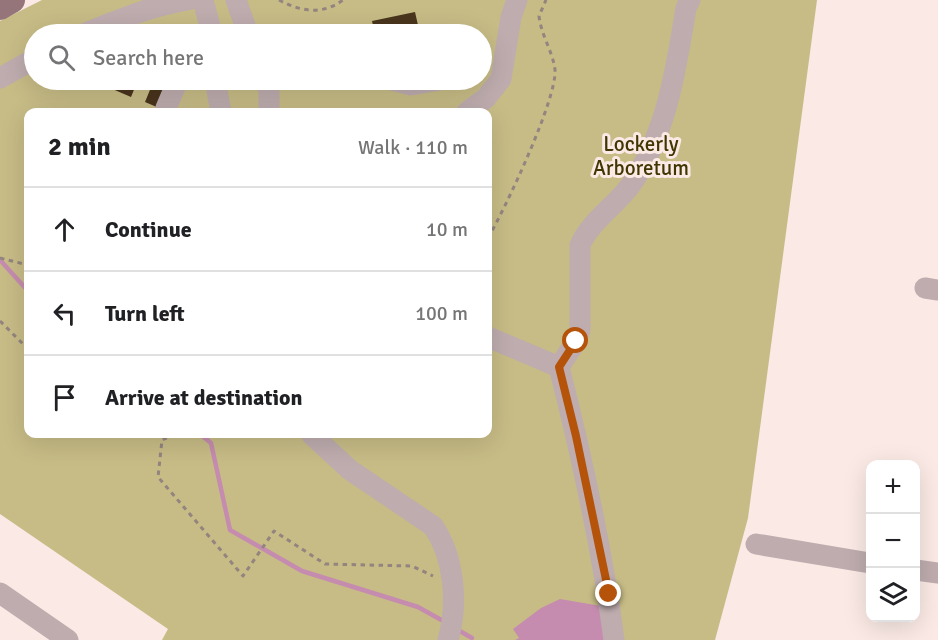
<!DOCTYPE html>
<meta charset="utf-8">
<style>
:root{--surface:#fff;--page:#f2f2f2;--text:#202124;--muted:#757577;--line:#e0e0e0}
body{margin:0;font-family:Signika,sans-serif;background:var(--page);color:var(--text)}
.controls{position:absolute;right:18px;bottom:18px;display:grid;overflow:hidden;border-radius:12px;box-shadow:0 6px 24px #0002}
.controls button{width:54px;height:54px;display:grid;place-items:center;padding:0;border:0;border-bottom:2px solid var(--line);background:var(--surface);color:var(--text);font:30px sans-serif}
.stop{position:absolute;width:18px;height:18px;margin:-14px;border:4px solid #b45309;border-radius:50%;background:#fff}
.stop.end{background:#b45309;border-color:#fff;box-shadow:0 2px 6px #0008}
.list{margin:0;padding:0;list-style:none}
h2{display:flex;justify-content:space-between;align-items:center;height:78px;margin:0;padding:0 24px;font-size:26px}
h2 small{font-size:20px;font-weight:400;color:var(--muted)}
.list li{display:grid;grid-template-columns:39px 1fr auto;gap:18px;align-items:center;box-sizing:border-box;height:84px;padding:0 24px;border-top:2px solid var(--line)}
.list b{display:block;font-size:22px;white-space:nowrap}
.list em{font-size:20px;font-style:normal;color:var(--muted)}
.icon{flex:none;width:33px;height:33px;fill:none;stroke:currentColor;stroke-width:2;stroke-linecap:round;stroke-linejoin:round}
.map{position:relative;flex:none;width:938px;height:640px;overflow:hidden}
.search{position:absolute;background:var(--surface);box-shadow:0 6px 24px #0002;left:24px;top:24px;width:468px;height:66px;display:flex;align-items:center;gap:15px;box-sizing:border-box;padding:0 21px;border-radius:33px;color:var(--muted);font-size:22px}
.panel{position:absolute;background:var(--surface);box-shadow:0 6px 24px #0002;left:24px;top:108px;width:468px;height:330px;border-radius:12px}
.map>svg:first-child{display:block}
</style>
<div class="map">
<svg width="938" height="640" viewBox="0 0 938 640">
<rect width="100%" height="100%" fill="#fae9e4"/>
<!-- green -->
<path fill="#c7bc86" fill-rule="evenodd" d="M42 0H817L748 518 715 640H162L168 629 0 514V21ZM34 34H482V80H34ZM28 112H488V434H28Z"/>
<!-- water -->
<path fill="#c58caf" d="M560 599 601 606 605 640H515L519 638 513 629 541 608Z"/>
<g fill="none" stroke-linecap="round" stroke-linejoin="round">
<!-- stream -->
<path stroke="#c58caf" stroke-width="4.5" d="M0 260 28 291
M200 434 211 443 230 530 302 571 418 607 445 622
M458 630 472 638"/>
</g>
<!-- building -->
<path fill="#4a351d" d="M415 12 420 34H375L372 21Z
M114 80H138L131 97 110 88Z
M154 80H171L159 108 145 102Z"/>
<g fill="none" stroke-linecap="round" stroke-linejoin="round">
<!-- path -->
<path stroke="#93847f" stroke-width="3" stroke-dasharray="4.5 4.5" stroke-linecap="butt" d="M279 0C301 12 323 15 343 0
M488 238C505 209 557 99 555 70 553 52 541 35 539 16L546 0
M0 258 28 265
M0 321 28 349
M175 434 162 440 158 477 243 576 274 531 325 564 412 566 433 576"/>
<!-- minor -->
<path stroke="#beacae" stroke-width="21" d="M203 0 212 34
M236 0 248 34
M83 34C118 20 151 6 188 0
M0 78 34 59
M215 80 221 112
M265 80 269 91V112
M392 80 411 85 440 80
M166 108 178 80
M467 112 486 98 501 79 511 17 517 0
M925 288 938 290
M488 337 559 367C582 457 602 548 614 640
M559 367 576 341 580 330V245C591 221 614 207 630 186 667 134 676 69 686 8L690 0
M311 434 350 470 433 526C455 558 458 604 448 640
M756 544 870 563
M916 570 938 573
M0 593 68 640"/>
<!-- major -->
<path stroke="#957579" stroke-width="26" d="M0 7 12 0"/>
</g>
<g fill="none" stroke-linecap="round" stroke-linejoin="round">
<!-- route -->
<path stroke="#b45309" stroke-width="8" d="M576 341 559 367 576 436 609 594"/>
</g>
<g text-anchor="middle" stroke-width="6" stroke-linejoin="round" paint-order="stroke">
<!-- park labels -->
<g font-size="21" fill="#3f3601" stroke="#fae9e4">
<text x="641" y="151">Lockerly<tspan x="641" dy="24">Arboretum</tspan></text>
</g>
</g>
</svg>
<div class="controls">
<button>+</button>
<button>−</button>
<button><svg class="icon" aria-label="layers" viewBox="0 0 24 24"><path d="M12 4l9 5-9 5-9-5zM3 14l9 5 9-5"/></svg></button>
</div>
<div class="stop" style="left:576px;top:341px"></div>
<div class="stop end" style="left:609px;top:594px"></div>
<div class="search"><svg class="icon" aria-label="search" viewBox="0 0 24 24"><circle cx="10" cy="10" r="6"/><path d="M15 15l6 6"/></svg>Search here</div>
<section class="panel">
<h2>2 min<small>Walk · 110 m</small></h2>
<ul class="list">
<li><svg class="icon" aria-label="ahead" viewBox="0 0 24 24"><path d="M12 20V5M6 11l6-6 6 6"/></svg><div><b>Continue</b></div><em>10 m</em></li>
<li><svg class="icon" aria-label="left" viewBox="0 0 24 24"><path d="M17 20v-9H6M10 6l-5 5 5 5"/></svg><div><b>Turn left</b></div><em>100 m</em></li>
<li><svg class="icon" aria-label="arrive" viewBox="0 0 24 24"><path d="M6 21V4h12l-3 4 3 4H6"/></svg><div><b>Arrive at destination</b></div></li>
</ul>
</section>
</div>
